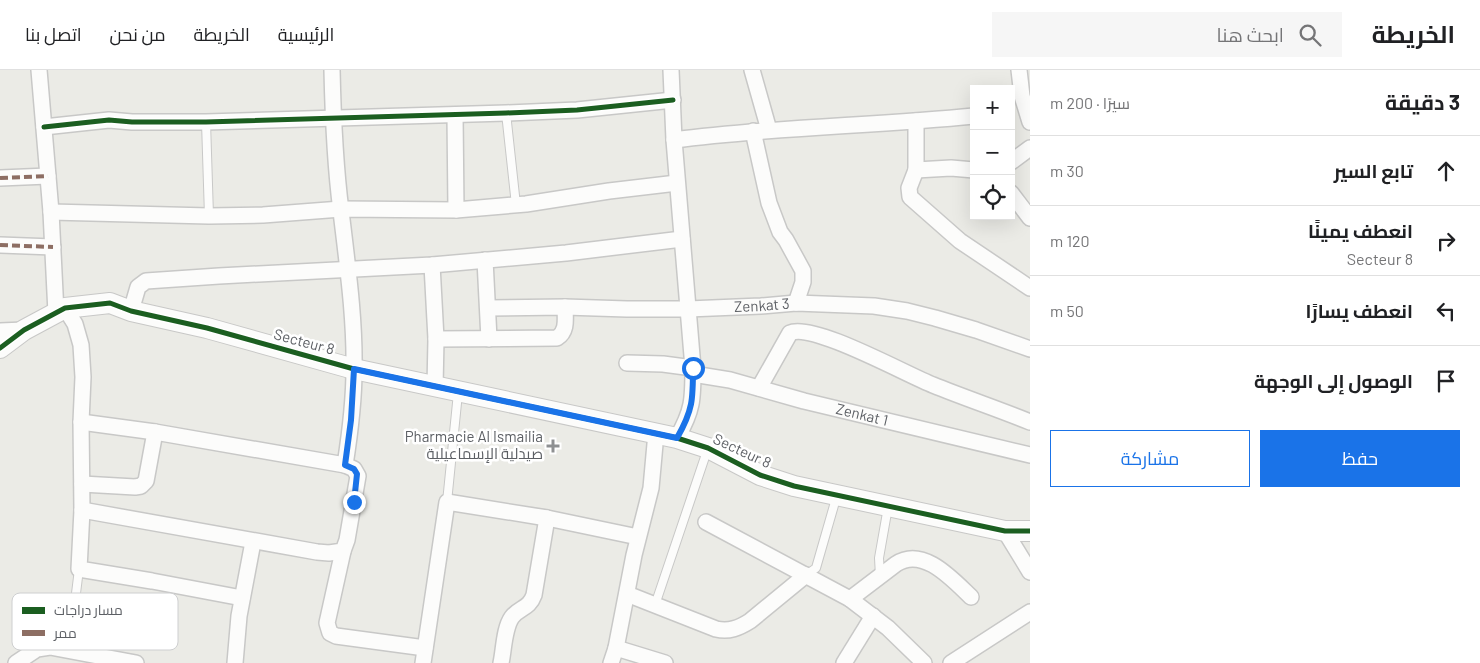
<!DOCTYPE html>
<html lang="ar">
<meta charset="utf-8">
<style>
:root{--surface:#fff;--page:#f6f6f6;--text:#202124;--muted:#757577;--line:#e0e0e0;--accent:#1a73e8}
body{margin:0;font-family:Barlow,Cairo,sans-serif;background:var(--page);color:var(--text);direction:rtl}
.controls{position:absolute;right:15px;top:15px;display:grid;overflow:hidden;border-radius:0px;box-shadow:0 5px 20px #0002}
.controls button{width:45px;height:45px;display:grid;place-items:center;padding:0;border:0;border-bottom:1px solid var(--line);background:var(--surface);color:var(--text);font:25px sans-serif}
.stop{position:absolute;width:15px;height:15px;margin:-11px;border:4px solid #1a73e8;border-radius:50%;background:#fff}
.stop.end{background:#1a73e8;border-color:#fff;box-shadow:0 1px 5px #0008}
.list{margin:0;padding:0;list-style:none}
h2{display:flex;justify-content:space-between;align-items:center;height:65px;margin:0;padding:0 20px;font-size:21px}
h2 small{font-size:16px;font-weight:400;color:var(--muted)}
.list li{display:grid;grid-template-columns:32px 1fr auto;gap:15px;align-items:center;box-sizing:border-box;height:70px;padding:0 20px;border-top:1px solid var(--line)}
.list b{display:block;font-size:19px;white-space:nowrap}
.list p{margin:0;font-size:16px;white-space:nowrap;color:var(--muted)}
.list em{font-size:16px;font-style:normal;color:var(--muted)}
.actions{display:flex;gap:10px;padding:15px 20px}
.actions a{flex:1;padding:11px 0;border:1px solid var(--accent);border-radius:0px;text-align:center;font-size:18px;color:var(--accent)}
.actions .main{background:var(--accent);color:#fff}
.icon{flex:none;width:28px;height:28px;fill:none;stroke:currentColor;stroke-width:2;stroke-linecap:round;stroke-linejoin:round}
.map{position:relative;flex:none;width:1030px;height:593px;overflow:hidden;direction:ltr}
header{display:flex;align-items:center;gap:30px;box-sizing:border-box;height:70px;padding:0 25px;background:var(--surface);border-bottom:1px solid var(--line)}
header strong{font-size:24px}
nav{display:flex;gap:28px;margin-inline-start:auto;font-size:18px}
.search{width:350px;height:45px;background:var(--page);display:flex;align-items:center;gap:12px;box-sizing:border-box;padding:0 18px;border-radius:0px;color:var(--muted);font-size:19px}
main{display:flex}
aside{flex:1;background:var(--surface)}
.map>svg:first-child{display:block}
</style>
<header>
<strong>الخريطة</strong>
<div class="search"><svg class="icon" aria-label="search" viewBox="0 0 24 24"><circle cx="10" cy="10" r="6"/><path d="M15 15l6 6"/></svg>ابحث هنا</div>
<nav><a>الرئيسية</a><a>الخريطة</a><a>من نحن</a><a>اتصل بنا</a></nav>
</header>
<main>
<aside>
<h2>3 دقيقة<small>سيرًا · 200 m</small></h2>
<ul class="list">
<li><svg class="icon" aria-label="ahead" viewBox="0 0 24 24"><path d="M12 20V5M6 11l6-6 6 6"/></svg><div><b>تابع السير</b></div><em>30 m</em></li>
<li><svg class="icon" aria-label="right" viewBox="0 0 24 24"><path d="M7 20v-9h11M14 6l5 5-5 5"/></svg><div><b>انعطف يمينًا</b><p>Secteur 8</p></div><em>120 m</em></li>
<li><svg class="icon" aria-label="left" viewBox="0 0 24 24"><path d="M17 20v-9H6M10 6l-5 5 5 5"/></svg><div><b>انعطف يسارًا</b></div><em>50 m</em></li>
<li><svg class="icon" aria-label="arrive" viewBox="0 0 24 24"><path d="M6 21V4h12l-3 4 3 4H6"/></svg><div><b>الوصول إلى الوجهة</b></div></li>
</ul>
<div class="actions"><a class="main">حفظ</a><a>مشاركة</a></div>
</aside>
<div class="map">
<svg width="1030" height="593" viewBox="0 0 1030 593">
<rect width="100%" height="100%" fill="#ebebe6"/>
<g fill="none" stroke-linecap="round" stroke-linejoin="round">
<!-- service casing -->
<g stroke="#c8c8c7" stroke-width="10">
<path id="service" d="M506 43 516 135
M206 52 209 146
M447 432 458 323
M806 505 816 498 837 425
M880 506 879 488 888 437
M655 535 708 378
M69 580 79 499"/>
</g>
<!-- minor casing -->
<g stroke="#c8c8c7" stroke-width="18">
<g id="minor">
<path d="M39 0 51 142 56 243"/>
<path d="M332 0C333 47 335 94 341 141 347 193 355 247 354 300 354 332 350 363 345 395"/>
<path d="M671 0 674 70 693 298C693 329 693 340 677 368"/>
<path d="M752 0 769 60"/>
<path d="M1019 0 1022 26 1030 52"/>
<path d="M455 45 456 140"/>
<path d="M916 51V100L909 118 910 127 960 171 1030 218"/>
<path d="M44 57 109 50 132 52H206L506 43 577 40 673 30"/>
<path d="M753 61 769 133 780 162 786 170 803 201V212L796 233"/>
<path d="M674 70C773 57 874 56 974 46"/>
<path d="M1011 92 1030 78"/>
<path d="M916 100 951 98 974 100"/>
<path d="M0 108 48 106"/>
<path d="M1011 123 1030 148"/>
<path d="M51 142 209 146 263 145 341 139 456 140 526 134 609 121 677 113"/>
<path d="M0 175 53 177"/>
<path d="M485 190 489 269"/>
<path d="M432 195 436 269 435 317"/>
<path d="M65 238 75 254 81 275 83 307 81 352 82 440 79 499 152 511 242 528"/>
<path id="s1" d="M488 238 565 237 627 239H688L761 236 796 233 874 236 907 241 935 248 976 260 1030 279"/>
<path d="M131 241 138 217 146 211 219 206 432 195 566 183 682 169"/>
<path d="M0 261 24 260"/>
<path d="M436 269 557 268C568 261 565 248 565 237"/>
<path d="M627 293 663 294 693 298"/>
<path id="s2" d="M693 304 730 310 804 331 1030 385"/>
<path d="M759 318 790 263C812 252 907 305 933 315 965 328 998 339 1030 352"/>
<path d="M81 352 155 362 345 395 354 399 358 406 347 470 343 481 329 483 317 482 82 440"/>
<path d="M82 414 135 417 141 416 146 411 155 362"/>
<path d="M706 452 850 529 888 558 924 593"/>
<path d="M1005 461 1030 502"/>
<path d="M343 481 327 553 330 563 336 566 425 578"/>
<path d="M627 524 716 559C729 562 739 558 750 551L806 505"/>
<path d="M850 529 896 494C923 476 952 509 971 527"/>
<path d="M616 578 665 593"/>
<path d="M16 593 37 579 50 577 136 593"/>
<path d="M235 593 239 546 253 472"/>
<path d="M423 593 447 432 547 448 638 467"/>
<path d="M501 593C504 579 504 558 512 547 520 537 529 539 534 525L547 448"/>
<path d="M611 593 616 578 634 485 651 418 656 363"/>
<path d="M844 593 873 546"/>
<path d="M951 593 1030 542"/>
</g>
</g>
<!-- tertiary casing -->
<g stroke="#c8c8c7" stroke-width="22">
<path id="tertiary" d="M0 278 24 260 65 238 110 233 131 241 207 258 354 299 677 368 708 378 760 405 794 416 1005 461H1030"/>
</g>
<!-- service -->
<use href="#service" stroke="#fcfcfb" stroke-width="8"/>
<!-- minor -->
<use href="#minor" stroke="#fcfcfb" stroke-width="15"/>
<!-- tertiary -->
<use href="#tertiary" stroke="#fcfcfb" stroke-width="20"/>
<!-- quiet -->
<path stroke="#8d6e63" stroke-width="4" stroke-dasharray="8 4" stroke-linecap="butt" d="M0 108 48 106
M0 175 53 177"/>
<!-- cycleway casing -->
<g stroke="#fff" stroke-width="8">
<path id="cycleway" d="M44 57 109 50 132 52H206L506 43 577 40 673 30
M0 278 24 260 65 238 110 233 131 241 207 258 354 299 677 368 708 378 760 405 794 416 1005 461H1030"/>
</g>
<!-- cycleway -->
<use href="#cycleway" stroke="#1b5e20" stroke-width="5"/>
</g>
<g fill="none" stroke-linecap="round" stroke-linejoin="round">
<!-- route -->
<path stroke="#1a73e8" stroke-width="6" d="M354 432 357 404 354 399 345 395 351 350 354 299 677 368C693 340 693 329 693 298"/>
</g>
<!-- markers -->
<path fill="#8e9092" stroke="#fff" stroke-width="2" d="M550.5 368.5h5v5h5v5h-5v5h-5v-5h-5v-5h5z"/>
<g text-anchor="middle" stroke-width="5" stroke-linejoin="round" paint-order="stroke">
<!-- street labels -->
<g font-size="15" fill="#5c5f64" stroke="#fff">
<text dy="5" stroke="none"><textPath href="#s1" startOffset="274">Zenkat 3</textPath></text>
<text transform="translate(304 272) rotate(15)" y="5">Secteur 8</text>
<text dy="5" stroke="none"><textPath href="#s2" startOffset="174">Zenkat 1</textPath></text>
<text transform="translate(742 381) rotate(25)" y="5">Secteur 8</text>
</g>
<!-- poi labels -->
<g font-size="15" fill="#5c5f64" stroke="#fff" text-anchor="end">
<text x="543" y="372">Pharmacie Al Ismailia<tspan x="543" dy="17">صيدلية الإسماعيلية</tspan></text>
</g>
</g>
<!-- legend -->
<rect x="12" y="523" width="166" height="57" rx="8" fill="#fff" stroke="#cecfd0" stroke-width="1"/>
<rect x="22" y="537" width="23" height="7" fill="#1b5e20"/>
<rect x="22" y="560" width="23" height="6" fill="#8d6e63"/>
<g font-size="14" fill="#5c5f64">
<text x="54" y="545">مسار دراجات</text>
<text x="54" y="568">ممر</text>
</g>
</svg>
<div class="controls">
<button>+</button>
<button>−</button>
<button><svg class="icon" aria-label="locate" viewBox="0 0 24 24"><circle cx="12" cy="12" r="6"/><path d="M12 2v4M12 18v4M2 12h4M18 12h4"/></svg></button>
</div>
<div class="stop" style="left:693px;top:298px"></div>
<div class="stop end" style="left:354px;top:432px"></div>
</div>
</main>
